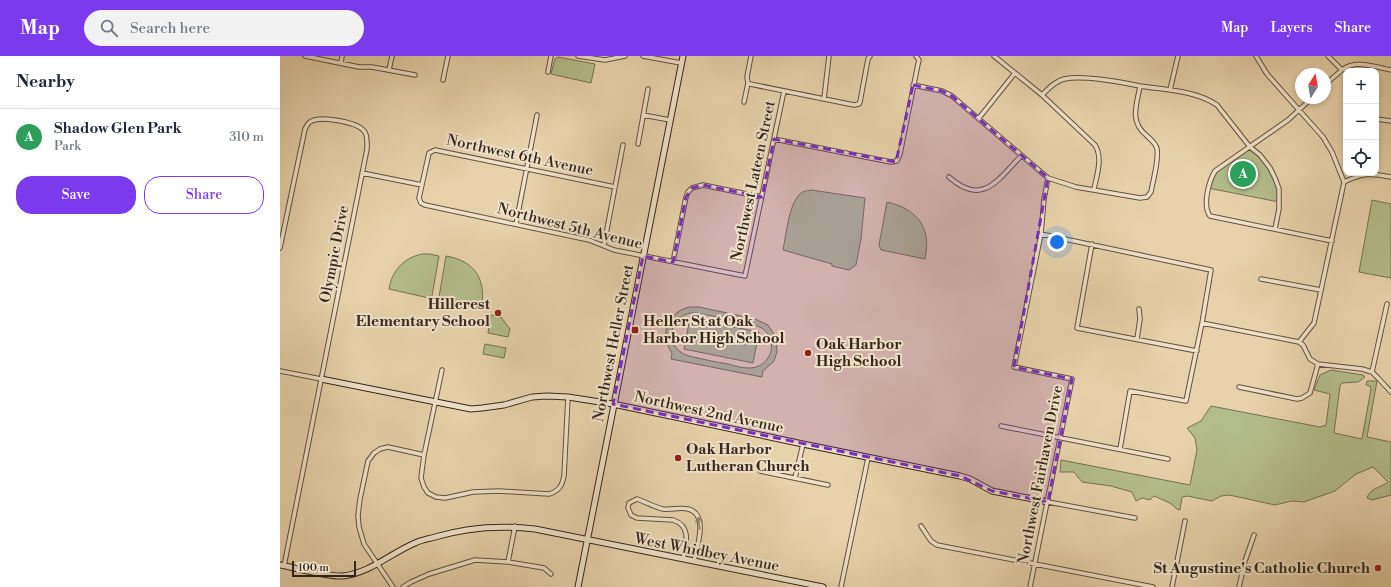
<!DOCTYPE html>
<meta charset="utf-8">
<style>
:root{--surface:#fff;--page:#f2f2f3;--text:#1f2937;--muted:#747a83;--line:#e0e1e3;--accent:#7c3aed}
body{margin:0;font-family:"Libre Bodoni",serif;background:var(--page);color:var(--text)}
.controls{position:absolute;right:12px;top:12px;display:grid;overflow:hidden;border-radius:8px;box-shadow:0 2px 6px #0003}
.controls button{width:36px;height:36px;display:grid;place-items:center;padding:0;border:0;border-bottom:1px solid var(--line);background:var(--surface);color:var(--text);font:20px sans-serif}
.compass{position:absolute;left:1015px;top:12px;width:36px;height:36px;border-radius:50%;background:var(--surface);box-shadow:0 2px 6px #0003;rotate:11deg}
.scale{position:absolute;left:12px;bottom:10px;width:64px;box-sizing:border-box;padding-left:4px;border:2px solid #35261d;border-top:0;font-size:11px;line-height:14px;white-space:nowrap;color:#35261d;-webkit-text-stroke:3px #f0e2c8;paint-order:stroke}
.you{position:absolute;left:777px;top:186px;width:14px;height:14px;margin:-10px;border:3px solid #fff;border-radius:50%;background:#1a73e8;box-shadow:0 0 0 6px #1a73e833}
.badge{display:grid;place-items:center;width:26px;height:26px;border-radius:50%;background:var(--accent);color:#fff;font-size:13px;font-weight:700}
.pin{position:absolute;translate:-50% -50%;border:2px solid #fff;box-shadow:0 1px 4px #0006}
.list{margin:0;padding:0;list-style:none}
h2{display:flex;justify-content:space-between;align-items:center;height:52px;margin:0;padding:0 16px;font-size:17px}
h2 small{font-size:13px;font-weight:400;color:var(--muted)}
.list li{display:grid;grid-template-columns:26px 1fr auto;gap:12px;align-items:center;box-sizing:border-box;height:56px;padding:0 16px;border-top:1px solid var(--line)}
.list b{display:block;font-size:15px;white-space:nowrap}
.list p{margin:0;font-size:13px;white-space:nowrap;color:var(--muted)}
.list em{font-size:13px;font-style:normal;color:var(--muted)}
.actions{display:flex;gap:8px;padding:12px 16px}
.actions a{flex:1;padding:9px 0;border:1px solid var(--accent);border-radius:16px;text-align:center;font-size:14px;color:var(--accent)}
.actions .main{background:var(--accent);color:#fff}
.icon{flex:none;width:22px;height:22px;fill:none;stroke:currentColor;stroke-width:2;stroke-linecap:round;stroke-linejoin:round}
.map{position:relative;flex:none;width:1111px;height:531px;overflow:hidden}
header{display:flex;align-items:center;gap:24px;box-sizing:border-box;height:56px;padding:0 20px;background:var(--accent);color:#fff}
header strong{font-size:19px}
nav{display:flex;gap:22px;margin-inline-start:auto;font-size:14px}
.search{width:280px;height:36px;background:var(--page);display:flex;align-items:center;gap:10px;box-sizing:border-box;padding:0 14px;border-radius:22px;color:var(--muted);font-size:15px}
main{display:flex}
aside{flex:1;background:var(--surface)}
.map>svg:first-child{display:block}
</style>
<header>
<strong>Map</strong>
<div class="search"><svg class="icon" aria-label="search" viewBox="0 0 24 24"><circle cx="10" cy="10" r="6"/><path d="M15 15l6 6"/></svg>Search here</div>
<nav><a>Map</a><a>Layers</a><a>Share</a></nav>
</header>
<main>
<aside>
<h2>Nearby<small></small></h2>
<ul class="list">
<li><span class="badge" style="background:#2e9e5b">A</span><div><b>Shadow Glen Park</b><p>Park</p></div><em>310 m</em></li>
</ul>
<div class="actions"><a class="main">Save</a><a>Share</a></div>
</aside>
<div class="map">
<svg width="1111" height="531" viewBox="0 0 1111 531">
<rect width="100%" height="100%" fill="#e8d2ab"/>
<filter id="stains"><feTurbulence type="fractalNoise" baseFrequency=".005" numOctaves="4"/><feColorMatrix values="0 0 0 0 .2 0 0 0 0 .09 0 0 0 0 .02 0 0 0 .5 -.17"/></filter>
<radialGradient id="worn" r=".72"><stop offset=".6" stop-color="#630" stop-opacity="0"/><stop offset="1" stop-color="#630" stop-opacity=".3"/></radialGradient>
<!-- green -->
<path fill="#b3bd8b" stroke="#747254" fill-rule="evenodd" d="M278 1 315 8 311 27 271 18 275 3Z
M970 91 985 107 999 133V146L928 132 935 115Z
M531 134 585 142 581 183 576 209 569 214 552 210V208L503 194C506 179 509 149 519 139 522 135 526 135 531 134Z
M1092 144 1111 148V222L1079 216Z
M607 146C637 153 652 171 645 203L601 194 599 189Z
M142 198H149L159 200 152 240 149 242 109 233C112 215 123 202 142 198Z
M166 200C196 205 207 225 201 253L160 244 159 241Z
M409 251H419L475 263 488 269 496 281 497 296 494 305 483 315 482 321 391 303 392 297C379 279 387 257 409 251ZM410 257H418L474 269C482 271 489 276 491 285 494 299 484 312 469 312 462 312 455 310 448 308 435 306 422 303 409 300 385 293 386 263 410 257Z
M211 259 221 261 230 273 228 281 208 277Z
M410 262 479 276 473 307 404 293Z
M205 288 226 292 224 302 203 298Z
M1051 314 1083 319 1085 321 1078 326 1062 327 1060 330 1054 377 1082 383 1091 333 1090 330 1086 329 1087 325H1097L1087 381 1111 386V439L1092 444 1087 442C1090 432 1100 432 1108 426L1093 411 1076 418 1055 435 1024 446 1012 445 995 449 949 439 941 440 932 445 907 440 902 441 900 454 897 453 890 447 874 440 870 444 862 442 856 445 852 436 831 430 802 426 794 416H780L781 404 910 429 917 394 915 382 907 372 921 365 931 350 1040 371 1046 369 1050 338 1034 334 1040 319Z"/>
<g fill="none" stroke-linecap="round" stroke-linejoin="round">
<!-- street casing -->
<g stroke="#625140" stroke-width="5.5">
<path id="street" d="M25 0 79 11H92L135 19
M298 0 325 4 345 0
M363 0 401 7
M471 0 467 21 468 27 470 28 574 49 579 48 580 46 588 3 590 0
M714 0 762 39 815 89C823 101 817 119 814 133
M976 0 987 18 1043 81 1052 96 1064 126 1034 267 1019 286
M1048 0 1062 14
M61 7 62 0
M109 14 112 0
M268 16 271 0
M163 24 168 0
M633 29 662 35 672 40 768 122 796 131 860 142 867 141 871 136C873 124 879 105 877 93 876 87 870 83 866 79 849 65 857 48 860 30
M1045 29C1050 24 1056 19 1062 14 1076 3 1095 11 1111 14
M890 34 898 0
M762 39C768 33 775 25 784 23 804 19 839 26 860 30 885 34 915 34 937 49L970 91 980 99 990 112 995 122 999 133V153L995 173
M1032 42 1008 64 935 115C929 125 922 149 930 160L1052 185
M544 43 549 0
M464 46 468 27
M363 59 390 64
M699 62 735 17
M1096 63 1111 65
M494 83 611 106 617 105 620 98 638 8 639 4 636 0
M358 88 368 33
M82 117 142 129
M669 121C702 151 718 124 741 100
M1064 126C1083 117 1090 117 1111 121
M335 131 155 94 149 97 139 142 141 147 145 149 309 184 334 194 465 220 504 35
M236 168 257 59
M761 178 931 214 922 267 906 345 850 335 840 393
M812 188 797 272 917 295
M324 189 343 89
M0 192 25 73C26 71 28 67 30 66 40 59 77 66 84 75 88 79 87 88 87 93L4 510
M393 206 406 141 408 136 412 132 423 129 482 141
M981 223 1041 234
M922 267 1019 286 1023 289 1030 303 1038 308 1082 313 1092 316 1098 322 1111 336
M857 283 860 263 859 253
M162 314 144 399 141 422 144 431 148 437 156 441 165 442 193 436 219 435 269 438C279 435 282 430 284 420L288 341
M0 315 41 323
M1092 316 1107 248
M959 331 1017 343 1022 342 1030 337 1038 308
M721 370 888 403
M480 415 548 429
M515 422 523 388
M768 446 855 462
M641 470 651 485 657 489 873 531
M403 503C406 488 412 470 393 464L357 462 351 459 348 452 349 447 357 443C366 446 374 451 383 453 392 454 400 451 408 453 429 458 417 491 414 505
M228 506 235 470
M113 531 84 488 79 471 78 459 80 443 88 405 94 397 100 393 108 391 144 399
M123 531 131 526 149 518 195 504 228 506 264 512 271 518
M561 531 588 402
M750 531 792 323 734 311 761 178 764 143 768 122
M892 531 905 465
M959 531 965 505 974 479"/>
</g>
<!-- secondary casing -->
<g stroke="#35261d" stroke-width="7">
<path id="secondary" d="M41 323 191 353 202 352 224 349 252 341 267 340 288 341 333 348 523 388 680 420 690 423 712 435 768 446
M0 509C16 512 48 521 63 520 90 517 111 497 135 487 141 484 148 483 155 481 188 471 220 469 255 473L543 531
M298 531 403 0"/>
</g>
<!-- street -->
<use href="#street" stroke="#f0e2c8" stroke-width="3.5"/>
<!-- secondary -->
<use href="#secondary" stroke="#f0e2c8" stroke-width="5"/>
</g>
<!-- one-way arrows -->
<defs><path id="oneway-shaft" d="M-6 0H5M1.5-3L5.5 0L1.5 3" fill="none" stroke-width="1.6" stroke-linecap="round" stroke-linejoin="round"/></defs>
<use stroke="#928472" href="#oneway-shaft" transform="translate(419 467) rotate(-97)"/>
<!-- marked area -->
<path fill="#7b2cbf" fill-opacity="0.2" stroke="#7b2cbf" stroke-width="3" stroke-dasharray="8 5" stroke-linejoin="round" d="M633 29 662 35 672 40 768 122 734 311 792 323 768 446 712 435 680 420 333 348 363 200 393 206 406 141 412 132 423 129 482 141 494 83 616 106Z"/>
<!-- markers -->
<g fill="#8f2418" stroke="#f0e2c8" stroke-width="1.5">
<circle cx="218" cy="257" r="4"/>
<rect x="351" y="270" width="8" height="8" rx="2"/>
<circle cx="528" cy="297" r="4"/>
<circle cx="398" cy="402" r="4"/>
<circle cx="1098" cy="512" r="4"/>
</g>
<g text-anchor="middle" stroke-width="4" stroke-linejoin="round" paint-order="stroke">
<!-- street labels -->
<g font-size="15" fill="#35261d" stroke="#f0e2c8">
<text transform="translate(240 99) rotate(12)" y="5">Northwest 6th Avenue</text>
<text transform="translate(473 125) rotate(-78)" y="5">Northwest Lateen Street</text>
<text transform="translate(290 170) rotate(14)" y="5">Northwest 5th Avenue</text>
<text transform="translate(54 198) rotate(-79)" y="5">Olympic Drive</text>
<text transform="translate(333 287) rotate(-79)" y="5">Northwest Heller Street</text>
<text transform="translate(429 356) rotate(12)" y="5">Northwest 2nd Avenue</text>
<text transform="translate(760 419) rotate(-79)" y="5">Northwest Fairhaven Drive</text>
<text transform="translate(427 496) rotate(11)" y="5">West Whidbey Avenue</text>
</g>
<!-- poi labels -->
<g font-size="15" font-weight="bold" fill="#35261d" stroke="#f0e2c8" text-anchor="start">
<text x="210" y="253" text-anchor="end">Hillcrest<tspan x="210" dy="17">Elementary School</tspan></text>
<text x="363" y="270">Heller St at Oak<tspan x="363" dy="17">Harbor High School</tspan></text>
<text x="536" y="293">Oak Harbor<tspan x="536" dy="17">High School</tspan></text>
<text x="406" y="398">Oak Harbor<tspan x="406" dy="17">Lutheran Church</tspan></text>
<text x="1090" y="517" text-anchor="end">St Augustine's Catholic Church</text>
</g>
</g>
<rect width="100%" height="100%" filter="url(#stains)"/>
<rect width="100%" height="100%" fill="url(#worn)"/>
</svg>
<div class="controls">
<button>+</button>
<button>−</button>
<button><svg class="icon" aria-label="locate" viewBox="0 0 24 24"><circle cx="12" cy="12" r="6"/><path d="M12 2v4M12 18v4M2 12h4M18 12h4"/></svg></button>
</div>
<svg class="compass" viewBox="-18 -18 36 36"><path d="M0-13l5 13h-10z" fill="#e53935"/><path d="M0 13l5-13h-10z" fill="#747a83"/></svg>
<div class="scale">100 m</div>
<div class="you"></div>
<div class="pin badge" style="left:963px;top:118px;background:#2e9e5b">A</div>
</div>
</main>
